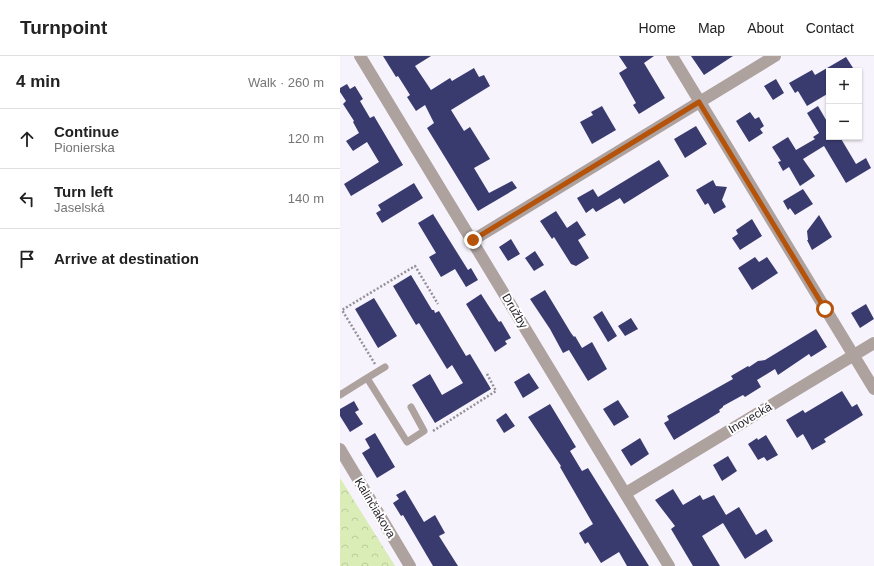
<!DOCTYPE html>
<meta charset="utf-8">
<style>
:root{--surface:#fff;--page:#f6f6f6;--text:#222;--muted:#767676;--line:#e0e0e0}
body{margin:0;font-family:Arial,sans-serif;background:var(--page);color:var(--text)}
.controls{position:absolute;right:12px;top:12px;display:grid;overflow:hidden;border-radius:0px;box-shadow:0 1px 3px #0004}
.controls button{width:36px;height:36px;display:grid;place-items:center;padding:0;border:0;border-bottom:1px solid var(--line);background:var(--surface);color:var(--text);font:20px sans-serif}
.stop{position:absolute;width:12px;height:12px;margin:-9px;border:3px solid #b45309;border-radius:50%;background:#fff}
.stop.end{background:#b45309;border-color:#fff;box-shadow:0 1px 4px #0008}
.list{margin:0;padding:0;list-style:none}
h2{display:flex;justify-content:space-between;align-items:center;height:52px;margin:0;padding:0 16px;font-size:17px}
h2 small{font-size:13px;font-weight:400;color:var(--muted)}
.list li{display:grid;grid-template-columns:26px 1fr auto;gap:12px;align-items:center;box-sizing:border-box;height:60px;padding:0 16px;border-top:1px solid var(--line)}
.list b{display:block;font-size:15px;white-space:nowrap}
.list p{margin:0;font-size:13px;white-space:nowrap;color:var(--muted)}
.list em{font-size:13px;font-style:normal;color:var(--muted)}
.icon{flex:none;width:22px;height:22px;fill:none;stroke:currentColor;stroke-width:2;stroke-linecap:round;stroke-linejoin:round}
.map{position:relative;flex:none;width:534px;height:510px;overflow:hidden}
header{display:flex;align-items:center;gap:24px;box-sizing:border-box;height:56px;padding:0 20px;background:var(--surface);border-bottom:1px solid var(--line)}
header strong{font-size:19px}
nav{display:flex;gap:22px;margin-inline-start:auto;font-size:14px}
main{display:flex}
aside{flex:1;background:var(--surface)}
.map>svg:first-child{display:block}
</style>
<header>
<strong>Turnpoint</strong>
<nav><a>Home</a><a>Map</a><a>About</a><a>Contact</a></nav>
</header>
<main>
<aside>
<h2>4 min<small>Walk · 260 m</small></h2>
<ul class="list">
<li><svg class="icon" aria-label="ahead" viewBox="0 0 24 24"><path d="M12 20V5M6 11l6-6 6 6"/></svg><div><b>Continue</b><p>Pionierska</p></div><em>120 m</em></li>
<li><svg class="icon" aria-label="left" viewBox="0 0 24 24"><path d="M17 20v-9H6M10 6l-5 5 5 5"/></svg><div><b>Turn left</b><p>Jaselská</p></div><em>140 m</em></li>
<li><svg class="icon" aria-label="arrive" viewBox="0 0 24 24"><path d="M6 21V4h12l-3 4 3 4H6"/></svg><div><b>Arrive at destination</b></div></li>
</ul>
</aside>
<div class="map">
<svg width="534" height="510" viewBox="0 0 534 510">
<defs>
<pattern id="park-crowns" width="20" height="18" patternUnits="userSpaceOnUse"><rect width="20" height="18" fill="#daedb6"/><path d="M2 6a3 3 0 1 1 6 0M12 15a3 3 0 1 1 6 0" fill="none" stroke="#bbcb9c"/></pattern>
</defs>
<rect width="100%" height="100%" fill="#f7f3fc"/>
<!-- park -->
<path fill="url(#park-crowns)" d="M0 422 55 510H0Z"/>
<!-- building -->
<path fill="#393b6f" d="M43 0H91L75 10 91 34 110 22 112 25 134 12 139 21 144 19 150 30 111 54 124 75 130 71 150 103 134 112 149 137 172 125 177 132 138 155 87 72 94 67 85 49 76 55 67 41 70 39 58 20 56 21Z
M279 0H314L304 7 325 42 299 58 293 49 296 47 279 17 287 12Z
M351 0H393L364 19Z
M506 1 515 15H489V37L467 50 458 35 455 37 449 27 472 14 475 19Z
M436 23 444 37 433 44 424 30Z
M7 28 10 33 15 30 23 43 20 45 30 62 34 60 63 109 11 140 4 128 39 106 27 86 13 95 6 85 19 77 13 66 14 65 3 48 6 45 0 36V32Z
M262 50 276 74 252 88 240 66 253 59 251 56Z
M478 50 489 69V81H500L516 108 526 102 531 112 506 127 484 90 463 103 475 120 460 130 449 111 443 115 438 106 441 105 432 91 448 81 456 94 475 83 473 81 479 77 467 57Z
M410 56 415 63 419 61 424 70 420 73 423 77 409 86 396 65Z
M356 70 367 88 345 102 334 83Z
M319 104 329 120 284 148 280 142 256 156 253 152 246 157 237 142 253 133 258 141Z
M373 124 376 130 387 131 382 144 386 151 374 158 368 147 365 149 356 134Z
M74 127 83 142 42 167 36 157 41 154 38 149Z
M463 133 473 148 455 159 450 152 448 154 443 145Z
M216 155 227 172 237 165 246 179 238 184 249 202 236 210 231 208 214 181 212 183 200 165Z
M93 158 128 214 131 212 138 224 126 231 115 213 101 221 89 201 96 197 78 167Z
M479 159 492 181 472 194 467 184H468L467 175Z
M412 163 422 180 400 194 392 182 398 178 396 174Z
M171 183 180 198 168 205 159 191Z
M195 195 204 209 194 215 185 202Z
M415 201 419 206 427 201 438 217 412 234 398 212Z
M71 219 92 254H94L95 257 99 255 126 300 130 298 151 333 95 367 72 329 90 318 102 339 123 327 112 309 107 313 79 267 76 269 53 230Z
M205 234 231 277 234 281 235 280 242 292 252 286 267 313 248 325 229 294 223 297 210 273 190 243Z
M141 238 159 266 161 265 171 282 165 285 167 288 155 296 126 248Z
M34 242 57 280 38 292 15 253Z
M526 248 534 263 520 272 511 257Z
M262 255 277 280 268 286 253 261Z
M291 262 298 273 285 280 278 270Z
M476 273 487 291 471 301 469 298 438 319 435 313 417 324 421 331 405 341 403 339 383 350V351L379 354 380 356 334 384 324 367 329 364 327 360 393 323 391 320 408 310 409 311 418 305 425 304Z
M189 317 199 332 183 342 174 326Z
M502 335 512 351 517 348 523 359 484 383 486 386 472 394 463 378 457 382 446 364 463 354 465 357Z
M278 344 289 361 274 370 263 353Z
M14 345 19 354 15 356 23 368 10 376 0 360V353Z
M210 348 236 391 230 395 242 415 248 412 309 510H287L279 496 261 507 248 486 245 488 239 477 253 468 220 411 221 410 188 361Z
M166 357 175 370 164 377 156 364Z
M35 377 55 411 37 422 22 397 30 392 25 383Z
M426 379 438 399 427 405 424 401 418 404 408 388 417 382 418 384Z
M300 382 309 398 291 410 281 394Z
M388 400 397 415 382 425 373 409Z
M333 433 343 449 360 439 363 444 374 439 386 459 399 451 416 479 426 473 433 485 405 503 383 467 362 480 380 510H353L331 473 335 470 315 444Z
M65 434 84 466 95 459 105 477 99 480 118 510H93L63 459 61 460 53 447 59 443 56 439Z"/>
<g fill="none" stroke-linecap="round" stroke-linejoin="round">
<!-- path -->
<path stroke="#959199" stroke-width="2.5" stroke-dasharray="2 2" stroke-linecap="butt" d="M35 308 2 254 75 210 98 248
M93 375 156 335 146 316"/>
<!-- lane -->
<path stroke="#aea29f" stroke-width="7" d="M27 322 45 311
M0 339 27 322 67 386 84 375 71 351"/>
<!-- street -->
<path stroke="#aea29f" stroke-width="12" d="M20 0 329 510
M332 0 534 333
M133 184 435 0
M0 393 70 510
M286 437 534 287"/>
</g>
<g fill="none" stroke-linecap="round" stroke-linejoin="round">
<!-- route -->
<path stroke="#b45309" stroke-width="5" d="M133 184 359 46 485 253"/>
</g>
<g text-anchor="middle" stroke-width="4" stroke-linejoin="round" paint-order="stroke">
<!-- street labels -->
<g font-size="12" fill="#211d25" stroke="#fff">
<text transform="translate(175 255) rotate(59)" y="4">Družby</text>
<text transform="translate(410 362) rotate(-31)" y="4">Inovecká</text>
<text transform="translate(35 452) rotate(59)" y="4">Kalinčiakova</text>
</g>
</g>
</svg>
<div class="controls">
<button>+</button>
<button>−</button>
</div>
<div class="stop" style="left:485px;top:253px"></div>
<div class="stop end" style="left:133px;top:184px"></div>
</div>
</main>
